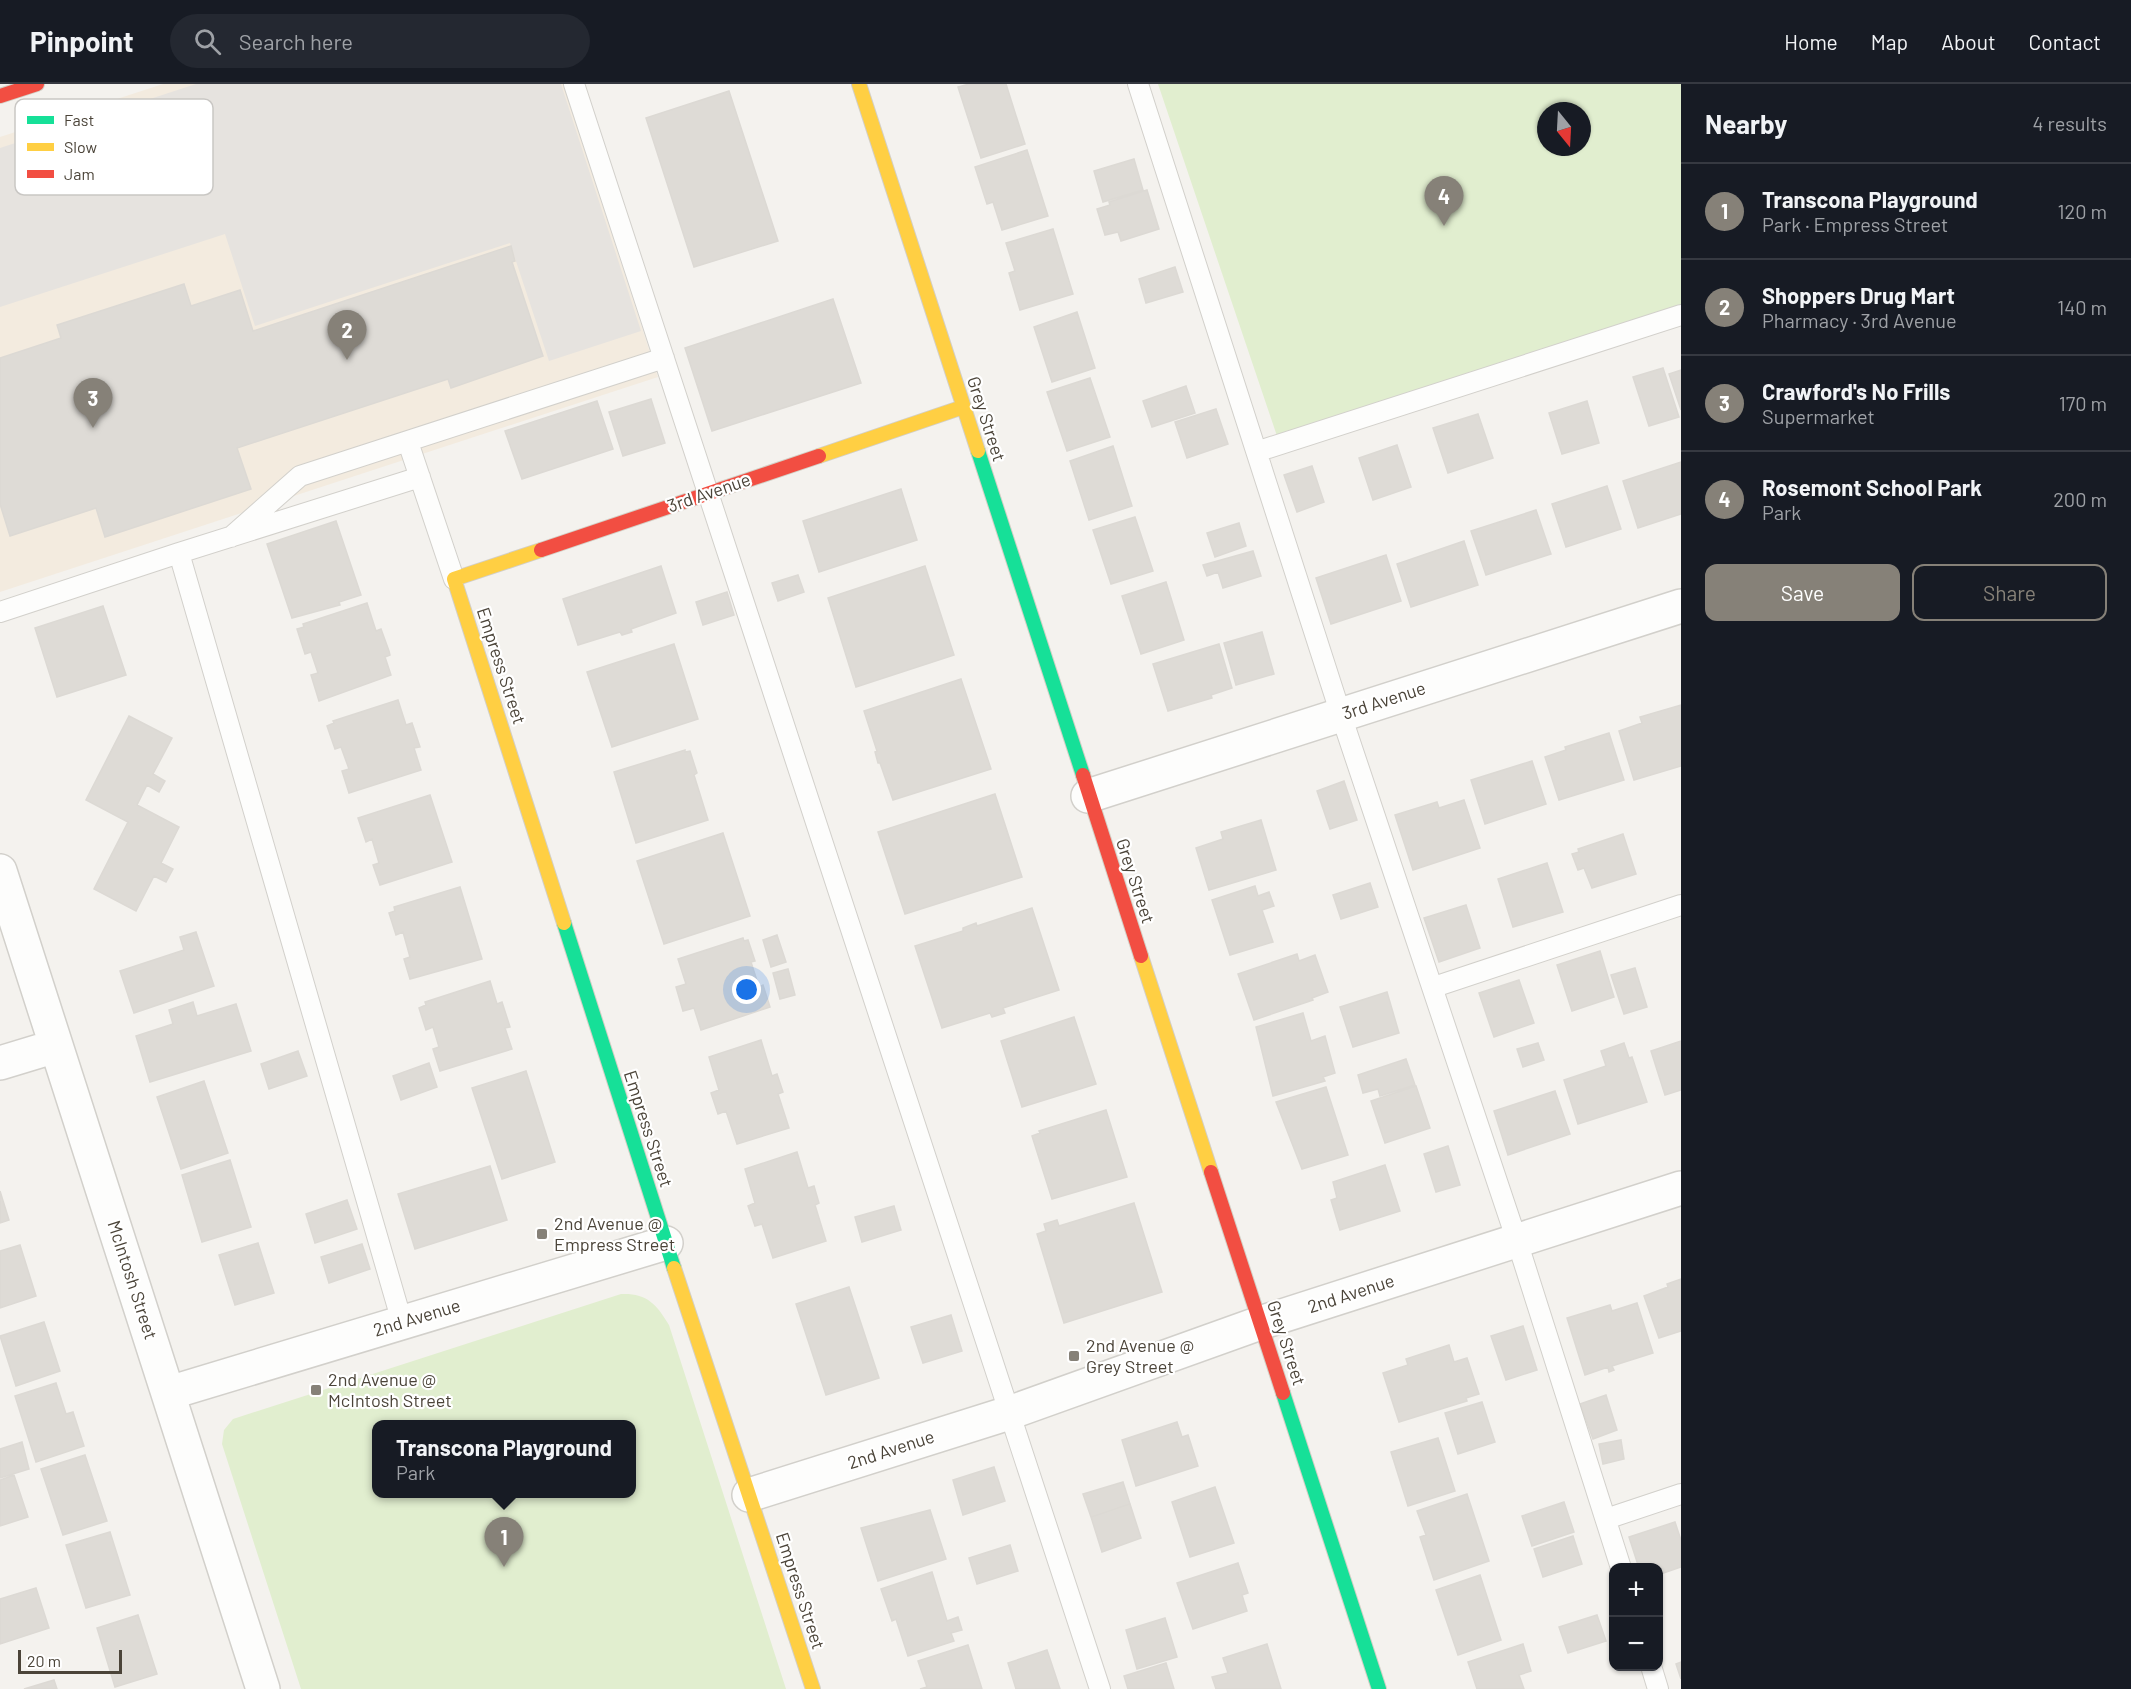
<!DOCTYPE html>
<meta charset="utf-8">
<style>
:root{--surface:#171b24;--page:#242831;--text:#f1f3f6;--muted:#9ea1a6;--line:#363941;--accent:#868178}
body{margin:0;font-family:Barlow,sans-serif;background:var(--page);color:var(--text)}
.controls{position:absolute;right:18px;bottom:18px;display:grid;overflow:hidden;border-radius:12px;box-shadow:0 2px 4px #0004}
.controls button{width:54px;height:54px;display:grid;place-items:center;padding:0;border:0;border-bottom:2px solid var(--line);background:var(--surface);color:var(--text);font:30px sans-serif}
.compass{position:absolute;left:1537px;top:18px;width:54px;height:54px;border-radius:50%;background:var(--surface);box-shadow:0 2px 4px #0004;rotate:162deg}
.scale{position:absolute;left:18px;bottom:15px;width:104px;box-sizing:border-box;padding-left:6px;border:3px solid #4b4439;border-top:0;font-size:16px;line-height:21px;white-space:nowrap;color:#4b4439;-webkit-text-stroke:4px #fff;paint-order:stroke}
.you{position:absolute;left:747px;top:906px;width:21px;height:21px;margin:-15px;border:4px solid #fff;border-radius:50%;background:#1a73e8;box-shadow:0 0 0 9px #1a73e833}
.badge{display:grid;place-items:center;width:39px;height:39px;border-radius:50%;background:var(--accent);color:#fff;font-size:20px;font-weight:700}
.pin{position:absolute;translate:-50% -50px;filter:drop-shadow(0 2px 3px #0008)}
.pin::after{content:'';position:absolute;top:32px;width:21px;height:18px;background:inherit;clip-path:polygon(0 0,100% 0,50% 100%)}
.popup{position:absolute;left:372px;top:1336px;width:264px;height:78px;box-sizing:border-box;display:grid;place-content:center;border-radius:12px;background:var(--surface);filter:drop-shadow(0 2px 4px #0005);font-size:20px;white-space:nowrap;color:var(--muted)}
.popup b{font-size:22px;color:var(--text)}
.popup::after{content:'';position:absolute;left:50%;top:100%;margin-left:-12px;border:12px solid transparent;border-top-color:var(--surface)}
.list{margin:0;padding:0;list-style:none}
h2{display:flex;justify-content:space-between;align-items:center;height:78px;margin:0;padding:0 24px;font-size:26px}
h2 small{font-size:20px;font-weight:400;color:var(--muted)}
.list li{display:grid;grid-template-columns:39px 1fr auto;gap:18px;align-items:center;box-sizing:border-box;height:96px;padding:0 24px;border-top:2px solid var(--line)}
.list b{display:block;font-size:22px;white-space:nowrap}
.list p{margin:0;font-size:20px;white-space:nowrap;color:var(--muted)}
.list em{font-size:20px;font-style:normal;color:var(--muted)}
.actions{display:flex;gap:12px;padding:18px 24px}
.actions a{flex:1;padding:14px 0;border:2px solid var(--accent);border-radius:12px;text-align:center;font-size:21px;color:var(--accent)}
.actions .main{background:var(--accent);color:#fff}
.icon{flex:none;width:33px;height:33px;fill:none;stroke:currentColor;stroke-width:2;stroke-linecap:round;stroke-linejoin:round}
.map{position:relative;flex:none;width:1681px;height:1605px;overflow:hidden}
header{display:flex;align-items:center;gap:36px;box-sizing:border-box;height:84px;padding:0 30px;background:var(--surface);border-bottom:2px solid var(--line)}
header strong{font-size:28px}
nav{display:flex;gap:33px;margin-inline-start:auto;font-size:21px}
.search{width:420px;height:54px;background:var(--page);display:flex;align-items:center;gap:15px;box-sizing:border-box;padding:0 21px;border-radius:33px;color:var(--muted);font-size:22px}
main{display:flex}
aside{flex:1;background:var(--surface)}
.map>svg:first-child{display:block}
</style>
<header>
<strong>Pinpoint</strong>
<div class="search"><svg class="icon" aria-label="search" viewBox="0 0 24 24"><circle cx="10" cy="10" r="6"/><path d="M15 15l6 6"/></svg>Search here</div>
<nav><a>Home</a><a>Map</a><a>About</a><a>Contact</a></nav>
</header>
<main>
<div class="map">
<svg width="1681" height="1605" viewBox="0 0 1681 1605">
<rect width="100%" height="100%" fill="#f4f2ee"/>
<!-- commercial -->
<path fill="#f3ebdf" d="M163 0H563L658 293 0 508V53Z"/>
<!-- green -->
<path fill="#e1eecf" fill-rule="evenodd" d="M1158 0H1681V221L1277 352ZM1546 27H1582V63H1546Z
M621 1210C646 1209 656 1219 669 1241L786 1605H301L222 1360 224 1346 233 1335ZM376 1340H632V1410H376Z"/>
<!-- parking -->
<path fill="#e6e3df" d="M196 0H561L641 247 549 277 510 159 255 242 225 150 0 223V64Z"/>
<!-- building -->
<path fill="#dedbd6" stroke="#dcd9d4" stroke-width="1.5" d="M969 0H1006L1025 60 981 74 958 3Z
M729 7 778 157 694 183 646 34Z
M1027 66 1048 132 1002 146 993 118 987 120 975 83Z
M1134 75 1143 106 1103 118 1094 87Z
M1147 106 1159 145 1121 157 1118 148 1105 151 1097 125 1110 121 1109 118Z
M1053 145 1073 210 1020 226 1009 189 1015 187 1006 159Z
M511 162 515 177 512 178 543 272 451 304 448 295 237 364 251 405 105 453 96 424 10 452 0 420V274L61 254 57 241 184 200 191 222 240 206 253 247Z
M1175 183 1183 208 1146 219 1139 195Z
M833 215 861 299 712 347 685 264Z
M1077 228 1095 284 1052 298 1034 243Z
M1663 284 1679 333 1649 342 1633 293Z
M1681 286V326L1669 290Z
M1090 294 1110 353 1067 367 1047 308Z
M1186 302 1195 329 1152 343 1143 317Z
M651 315 665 359 623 372 609 328Z
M597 317 613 365 522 395 505 347Z
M1587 317 1599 359 1562 370 1549 329Z
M1216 325 1228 360 1187 374 1175 338Z
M1478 330 1493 374 1448 389 1433 344Z
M1397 361 1411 403 1373 416 1359 374Z
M1113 362 1132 422 1089 436 1070 377Z
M1681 378V430L1638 444 1623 397Z
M1312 382 1324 418 1297 428 1284 391Z
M1607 402 1621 445 1566 463 1552 420Z
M901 405 917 456 819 488 803 437Z
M1536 426 1551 470 1486 491 1471 447Z
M1135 433 1153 487 1111 500 1093 446Z
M336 437 361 511 339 518 340 521 292 534 267 460Z
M1239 439 1246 462 1215 473 1207 449Z
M1464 457 1478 501 1411 523 1397 480Z
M1253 467 1261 492 1223 504 1218 488 1207 492 1203 481Z
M1386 471 1401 517 1331 540 1316 494Z
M661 482 676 529 631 545 632 548 622 551 620 548 578 561 563 515Z
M925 482 954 571 856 603 828 514Z
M798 491 804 508 778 517 772 499Z
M1166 498 1184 556 1141 570 1122 512Z
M727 508 734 531 703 541 696 518Z
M367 519 376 547 381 545 389 567 390 571 385 573 391 591 319 617 311 591 318 589 311 568 305 570 297 545 304 543 303 540Z
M103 522 126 591 57 613 35 544Z
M1262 548 1274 590 1236 601 1224 559Z
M674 560 698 635 612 663 587 588Z
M1219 560 1232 604 1211 611 1212 614 1168 627 1153 580Z
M961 595 991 685 893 716 880 679H878L875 668 877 667 864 627Z
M398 616 406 641 412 639 420 663 414 664 421 686 349 709 342 687 349 685 341 663 335 665 327 642 334 639 333 637Z
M1681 621V682L1634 696 1619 647 1642 639 1640 633Z
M129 632 172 654 153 690 165 697 159 708 147 701 137 721 179 743 161 779 173 785 166 798 154 792 136 827 94 805 128 738 86 716Z
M1609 649 1624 696 1559 716 1545 673 1566 666 1565 663Z
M685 666V668L690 667 697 689 694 691 708 736 636 759 614 688Z
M1532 677 1546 720 1485 740 1471 696Z
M1344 697 1357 736 1330 745 1317 707Z
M995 710 1022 793 905 830 878 748Z
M430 711 452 778 380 801 373 781 379 779 372 755 366 758 358 734Z
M1464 716 1480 764 1413 786 1395 731 1437 718 1439 724Z
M1261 736 1276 786 1209 806 1196 764 1223 755 1221 748Z
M723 749 750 832 664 860 637 777Z
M1623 750 1636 790 1592 804 1584 784 1578 786 1572 770 1579 768 1578 765Z
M1547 779 1563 828 1513 843 1498 795Z
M1370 799 1378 823 1341 835 1333 811Z
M1255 802 1258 812 1269 808 1274 822 1262 826 1273 858 1230 871 1212 816Z
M460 803 482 875 410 895 404 875 410 873 403 848 396 851 389 829 395 827 394 823Z
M1466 821 1480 864 1439 878 1424 834Z
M1032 824 1059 906 1003 924 1005 929 992 933 990 929 942 944 915 862 963 847V844L976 839 977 842Z
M196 848 214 902 134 929 120 887 184 866 180 853Z
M777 851 786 878 771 883 763 856Z
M743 854 744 857 748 856 755 877 751 878 759 903 763 901 770 923 701 946 694 924 683 927 676 903 686 900 678 875Z
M1600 867 1614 913 1572 927 1557 881Z
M1297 870 1299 877 1315 871 1328 908 1312 914 1313 916 1254 936 1238 890Z
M1635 884 1647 923 1624 930 1611 891Z
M788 885 795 911 780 915 773 889Z
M1519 896 1534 939 1494 953 1479 909Z
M490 897 497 920 502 918 510 943 505 944 512 965 440 987 433 965 439 963 433 943 426 946 419 924 426 921 425 918Z
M1387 908 1399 949 1353 963 1340 923Z
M193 918 197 932 236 920 251 967 150 998 136 952 173 940 169 926Z
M1303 929 1311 957 1325 952 1335 989 1323 993 1325 997 1273 1012 1256 943Z
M1074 933 1096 1000 1022 1023 1001 957Z
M761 956 772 992 777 990 783 1008 778 1010 789 1044 737 1060 726 1027 718 1030 711 1009 719 1006 709 973Z
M1681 957V1006L1665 1011 1651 967Z
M1538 959 1544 976 1523 983 1517 965Z
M1624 959 1629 974 1632 973 1647 1018 1578 1040 1564 996 1606 982 1601 967Z
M298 967 307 992 269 1005 261 980Z
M1406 975 1415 1001 1380 1012 1378 1005 1363 1009 1358 991Z
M429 979 437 1003 401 1016 393 992Z
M526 987 555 1078 502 1095 472 1004Z
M204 997 228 1069 181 1085 157 1013Z
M1416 1002 1430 1044 1385 1059 1371 1017Z
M1326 1003 1348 1071 1302 1085 1276 1018Z
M1555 1007 1570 1050 1508 1071 1494 1027Z
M1106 1026 1127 1093 1052 1115 1032 1052 1040 1049 1039 1047Z
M1448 1062 1460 1101 1436 1108 1424 1070Z
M797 1068 808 1104 814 1102 819 1119 815 1121 826 1157 773 1174 762 1140 755 1142 748 1122 755 1119 745 1085Z
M230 1076 251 1143 202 1158 182 1091Z
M1385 1081 1400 1127 1340 1146 1331 1116 1337 1114 1333 1098Z
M490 1082 507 1136 415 1165 398 1110Z
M0 1107 9 1136 0 1139Z
M347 1116 357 1145 315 1159 306 1130Z
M1134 1119 1162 1208 1064 1239 1037 1150 1046 1147 1044 1140 1057 1136 1059 1142Z
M894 1122 901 1146 862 1158 855 1133Z
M258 1159 274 1209 235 1221 219 1171Z
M362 1160 370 1185 329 1199 321 1173Z
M20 1161 36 1212 0 1224V1167Z
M1681 1195V1247L1659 1254 1644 1212 1668 1203 1667 1200Z
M849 1203 879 1294 826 1311 796 1220Z
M1637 1219 1653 1269 1612 1282 1614 1286 1609 1288 1608 1283 1585 1291 1567 1234 1610 1221 1612 1227Z
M951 1231 962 1267 923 1279 911 1243Z
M44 1238 60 1287 16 1302 0 1252Z
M1523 1242 1537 1286 1506 1296 1491 1252Z
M1449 1261 1454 1278 1467 1274 1479 1310 1466 1314 1467 1317 1399 1338 1383 1289 1408 1281 1406 1275Z
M56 1299 66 1330 73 1328 84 1362 36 1378 15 1312Z
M1606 1311 1617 1346 1593 1355 1580 1320Z
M1482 1318 1495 1358 1458 1370 1445 1329Z
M1177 1338 1182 1353 1188 1351 1198 1382 1136 1402 1122 1356Z
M1438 1354 1455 1407 1408 1422 1391 1368Z
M1621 1356 1624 1375 1603 1380 1599 1360Z
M22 1358 29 1385 0 1394V1365Z
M85 1371 107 1437 63 1451 41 1385Z
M994 1383 1005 1417 963 1431 953 1396Z
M14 1391 28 1433 0 1442V1396Z
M1123 1398 1130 1420 1091 1433 1083 1410Z
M1215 1403 1234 1459 1190 1473 1172 1418Z
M1467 1410 1489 1477 1434 1496 1420 1453 1426 1451 1417 1427Z
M1564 1418 1574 1448 1532 1462 1522 1432Z
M1130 1420 1141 1454 1102 1468 1091 1433Z
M930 1426 946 1475 878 1497 861 1444Z
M1675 1438 1681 1456V1483L1658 1491V1484H1639L1629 1453Z
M110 1448 130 1511 86 1524 66 1461Z
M1573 1452 1582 1480 1543 1493 1534 1465Z
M1010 1461 1018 1487 977 1500 969 1474Z
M1238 1479 1248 1509 1242 1511 1247 1527 1193 1545 1177 1499Z
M932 1488 947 1537 958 1533 962 1546 951 1549 954 1557 908 1572 896 1535 892 1537 881 1505Z
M1480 1491 1501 1556 1458 1571 1436 1506Z
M36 1504 49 1544 0 1560V1515Z
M138 1531 157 1590 115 1603 97 1544Z
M1597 1531 1606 1557 1568 1569 1559 1543Z
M1165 1534 1177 1573 1137 1585 1126 1546Z
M1267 1560 1281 1605H1216L1212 1593 1228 1589 1223 1574Z
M1523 1560 1531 1587 1519 1591 1524 1605H1477L1468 1578Z
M968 1561 982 1605H920L927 1603 918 1577Z
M1047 1566 1060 1605H1016L1008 1579Z
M1681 1578V1595L1676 1580Z
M1166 1579 1174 1605H1128L1124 1592Z
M54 1596 57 1605H24Z"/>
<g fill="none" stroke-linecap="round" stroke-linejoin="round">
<!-- lane casing -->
<g stroke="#d2d0cb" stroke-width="22">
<path id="lane" d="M574 0 1100 1605
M1138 0 1341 631 1517 1157 1621 1484
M408 358 454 495
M1259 367 1681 231
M231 453 300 392 664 274
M179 469 420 393
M0 528 179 469 402 1238
M1434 903 1681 821
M1606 1435 1681 1410
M1651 1582 1658 1605"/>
</g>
<!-- street casing -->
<g stroke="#d2d0cb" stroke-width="36">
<path id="street" d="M1088 712 1681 522
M0 787 263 1605
M0 979 56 962
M169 1309 666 1159
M749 1411 1009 1329 1260 1239 1681 1104"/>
</g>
<!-- fast casing -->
<g stroke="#d3cfc5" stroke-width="16">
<path id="fast" d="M978 367 1083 691
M564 839 674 1184
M1283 1309 1379 1605"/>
</g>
<!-- slow casing -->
<g stroke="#d3cfc5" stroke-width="16">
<path id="slow" d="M859 0 978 367
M819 372 963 323
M541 466 454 495 564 839
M1141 872 1211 1088
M674 1184 813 1605"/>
</g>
<!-- jam casing -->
<g stroke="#d3cfc5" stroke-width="16">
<path id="jam" d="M0 12 37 0
M541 466 819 372
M1083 691 1141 872
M1211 1088 1283 1309"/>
</g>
<!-- lane -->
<use href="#lane" stroke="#fdfdfc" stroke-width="20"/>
<!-- street -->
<use href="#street" stroke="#fdfdfc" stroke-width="33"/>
<!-- fast -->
<use href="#fast" stroke="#16e098" stroke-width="14"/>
<!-- slow -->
<use href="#slow" stroke="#ffcf43" stroke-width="14"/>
<!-- jam -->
<use href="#jam" stroke="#f24e42" stroke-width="14"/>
</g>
<!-- markers -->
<g fill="#868178" stroke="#fff" stroke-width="2">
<rect x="536" y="1144" width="12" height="12" rx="3"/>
<rect x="1068" y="1266" width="12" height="12" rx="3"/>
<rect x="310" y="1300" width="12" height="12" rx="3"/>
</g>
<g text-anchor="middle" stroke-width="4.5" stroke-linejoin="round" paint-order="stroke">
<!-- street labels -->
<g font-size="18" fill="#4b4439" stroke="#fff">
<text transform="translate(986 335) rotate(72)" y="6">Grey Street</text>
<text transform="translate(709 409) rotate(-19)" y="6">3rd Avenue</text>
<text transform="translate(501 582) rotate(72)" y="6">Empress Street</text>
<text transform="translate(1384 617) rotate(-18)" y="6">3rd Avenue</text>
<text transform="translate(1135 797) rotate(72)" y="6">Grey Street</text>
<text transform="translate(648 1045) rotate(72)" y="6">Empress Street</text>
<text transform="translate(132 1196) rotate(72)" y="6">McIntosh Street</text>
<text transform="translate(1351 1210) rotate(-18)" y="6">2nd Avenue</text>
<text transform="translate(417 1234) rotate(-17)" y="6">2nd Avenue</text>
<text transform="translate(1286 1259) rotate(72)" y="6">Grey Street</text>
<text transform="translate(891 1366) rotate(-18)" y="6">2nd Avenue</text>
<text transform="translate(800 1507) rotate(72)" y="6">Empress Street</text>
</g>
<!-- poi labels -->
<g font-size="18" fill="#4b4439" stroke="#fff" text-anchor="start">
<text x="554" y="1146">2nd Avenue @<tspan x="554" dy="21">Empress Street</tspan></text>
<text x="1086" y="1268">2nd Avenue @<tspan x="1086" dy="21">Grey Street</tspan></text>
<text x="328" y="1302">2nd Avenue @<tspan x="328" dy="21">McIntosh Street</tspan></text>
</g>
</g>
<!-- legend -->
<rect x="15" y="15" width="198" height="96" rx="9" fill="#fff" stroke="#c9c7c4" stroke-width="1.5"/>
<rect x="27" y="32" width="27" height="8" fill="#16e098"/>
<rect x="27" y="59" width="27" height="8" fill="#ffcf43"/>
<rect x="27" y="86" width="27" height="8" fill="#f24e42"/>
<g font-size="16" fill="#4b4439">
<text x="64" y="42">Fast</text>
<text x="64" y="69">Slow</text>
<text x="64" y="96">Jam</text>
</g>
</svg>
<div class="controls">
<button>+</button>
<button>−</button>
</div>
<svg class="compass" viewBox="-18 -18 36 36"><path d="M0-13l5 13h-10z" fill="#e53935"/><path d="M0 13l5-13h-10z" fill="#9ea1a6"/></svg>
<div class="scale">20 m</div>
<div class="you"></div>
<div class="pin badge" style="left:504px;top:1483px">1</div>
<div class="popup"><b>Transcona Playground</b>Park</div>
<div class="pin badge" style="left:347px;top:276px">2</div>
<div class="pin badge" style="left:93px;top:344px">3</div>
<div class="pin badge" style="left:1444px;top:142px">4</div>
</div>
<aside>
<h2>Nearby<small>4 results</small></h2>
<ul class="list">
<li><span class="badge">1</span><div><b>Transcona Playground</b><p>Park · Empress Street</p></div><em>120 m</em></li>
<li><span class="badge">2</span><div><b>Shoppers Drug Mart</b><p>Pharmacy · 3rd Avenue</p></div><em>140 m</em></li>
<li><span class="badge">3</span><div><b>Crawford's No Frills</b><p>Supermarket</p></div><em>170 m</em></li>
<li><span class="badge">4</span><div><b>Rosemont School Park</b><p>Park</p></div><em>200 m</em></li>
</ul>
<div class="actions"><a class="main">Save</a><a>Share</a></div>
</aside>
</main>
